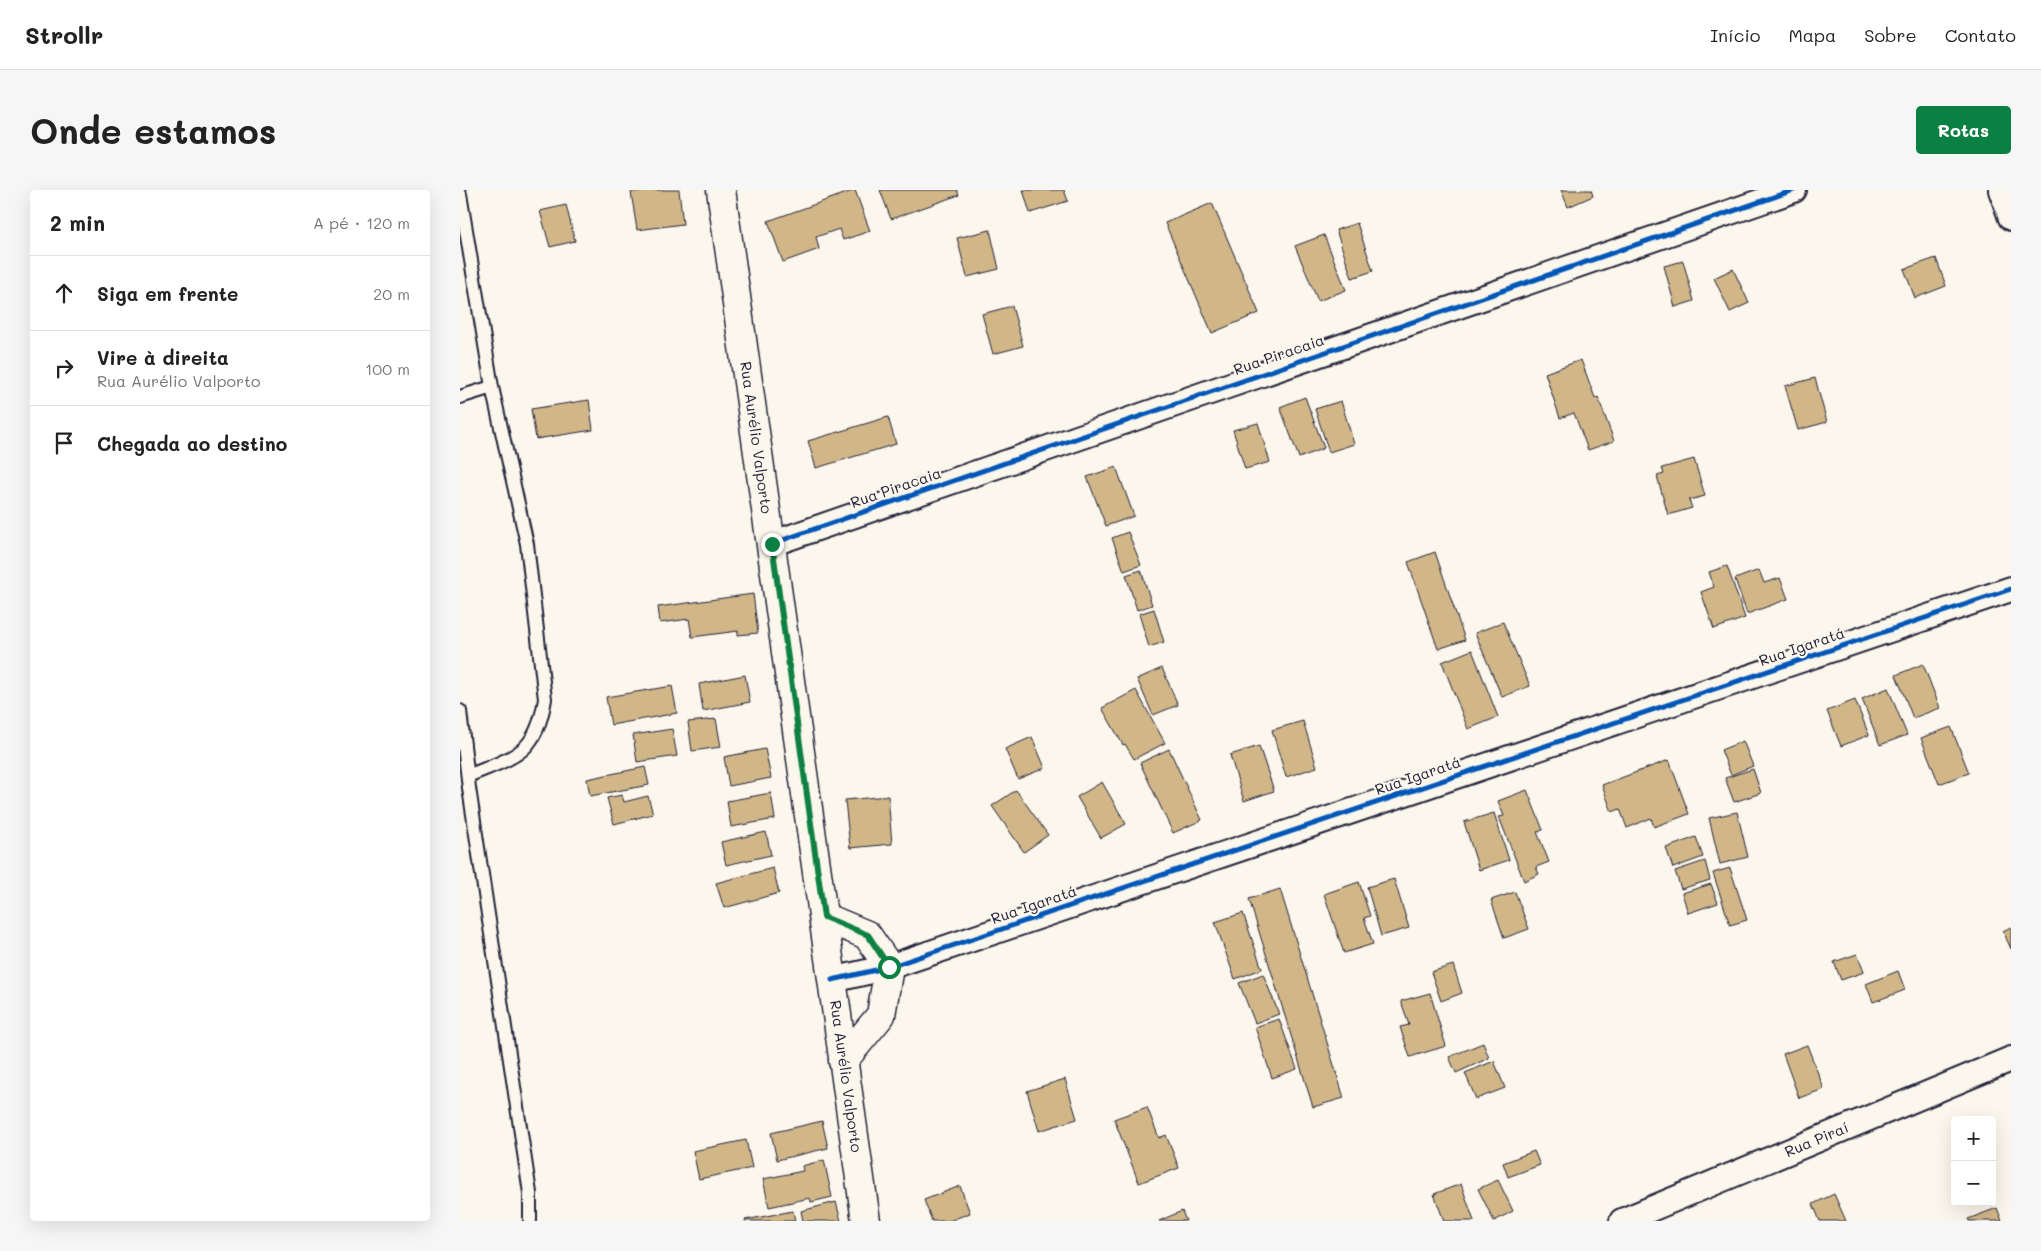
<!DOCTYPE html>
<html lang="pt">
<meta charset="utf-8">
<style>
:root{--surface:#fff;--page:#f6f6f6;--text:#222;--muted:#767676;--line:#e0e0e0;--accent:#0b8043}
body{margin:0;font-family:Mali,sans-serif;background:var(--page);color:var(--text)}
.controls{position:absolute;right:15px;bottom:15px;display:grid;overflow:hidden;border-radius:5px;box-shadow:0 5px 20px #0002}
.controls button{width:45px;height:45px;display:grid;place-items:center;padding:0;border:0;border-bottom:1px solid var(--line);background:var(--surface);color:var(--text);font:25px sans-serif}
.stop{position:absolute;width:15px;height:15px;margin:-11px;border:4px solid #0b8043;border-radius:50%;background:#fff}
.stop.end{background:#0b8043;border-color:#fff;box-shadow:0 1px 5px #0008}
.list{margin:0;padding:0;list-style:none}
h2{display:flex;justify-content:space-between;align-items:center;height:65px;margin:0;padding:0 20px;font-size:21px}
h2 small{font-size:16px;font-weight:400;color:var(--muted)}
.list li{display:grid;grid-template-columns:32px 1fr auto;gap:15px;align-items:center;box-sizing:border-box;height:75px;padding:0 20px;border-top:1px solid var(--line)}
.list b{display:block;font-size:19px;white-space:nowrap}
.list p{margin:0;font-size:16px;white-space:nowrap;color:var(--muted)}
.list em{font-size:16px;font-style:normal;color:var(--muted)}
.icon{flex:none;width:28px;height:28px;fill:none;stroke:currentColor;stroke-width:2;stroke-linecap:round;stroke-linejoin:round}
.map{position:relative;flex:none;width:1551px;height:1031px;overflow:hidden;border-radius:5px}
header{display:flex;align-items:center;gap:30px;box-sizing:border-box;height:70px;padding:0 25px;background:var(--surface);border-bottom:1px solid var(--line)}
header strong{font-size:24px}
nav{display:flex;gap:28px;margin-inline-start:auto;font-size:18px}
.intro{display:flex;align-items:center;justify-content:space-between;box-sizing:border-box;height:120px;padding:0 30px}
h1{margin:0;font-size:35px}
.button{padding:12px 22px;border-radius:5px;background:var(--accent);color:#fff;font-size:18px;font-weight:700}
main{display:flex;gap:30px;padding:0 30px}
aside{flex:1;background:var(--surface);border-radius:5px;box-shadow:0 5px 20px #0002}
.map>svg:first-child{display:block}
</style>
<header>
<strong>Strollr</strong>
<nav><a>Início</a><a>Mapa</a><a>Sobre</a><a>Contato</a></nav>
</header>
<div class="intro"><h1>Onde estamos</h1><a class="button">Rotas</a></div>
<main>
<aside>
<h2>2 min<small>A pé · 120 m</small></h2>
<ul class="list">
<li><svg class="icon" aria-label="ahead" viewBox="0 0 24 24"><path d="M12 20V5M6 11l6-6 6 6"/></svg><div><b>Siga em frente</b></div><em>20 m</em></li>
<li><svg class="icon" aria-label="right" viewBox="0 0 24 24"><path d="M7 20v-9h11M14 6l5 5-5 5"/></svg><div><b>Vire à direita</b><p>Rua Aurélio Valporto</p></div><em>100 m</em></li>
<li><svg class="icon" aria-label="arrive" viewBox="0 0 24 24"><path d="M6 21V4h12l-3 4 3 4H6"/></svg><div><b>Chegada ao destino</b></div></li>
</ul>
</aside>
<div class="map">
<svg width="1551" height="1031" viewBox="0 0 1551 1031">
<rect width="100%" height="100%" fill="#fbf7ec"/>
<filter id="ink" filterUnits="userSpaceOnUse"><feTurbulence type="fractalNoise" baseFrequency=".02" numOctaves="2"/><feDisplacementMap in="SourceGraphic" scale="10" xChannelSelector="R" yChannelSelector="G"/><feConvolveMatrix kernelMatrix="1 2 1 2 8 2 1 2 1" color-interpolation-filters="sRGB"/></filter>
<g filter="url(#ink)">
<!-- building -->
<path fill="#d1b687" stroke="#22223b" d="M189 0H219L223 34 177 40 171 2Z
M395 0 410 41 383 50 379 39 356 47 359 59 323 72 308 31Z
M420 0H497L499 5 431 29Z
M563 0H604L608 11 570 23Z
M1101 0H1131L1133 6 1108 17Z
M752 13 799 123 752 143 705 33Z
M106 15 115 51 90 57 80 21Z
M897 33 913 81 892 88 876 40Z
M530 40 539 79 507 87 497 48Z
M864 45 886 100 858 111 835 56Z
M1476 68 1486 96 1455 108 1444 79Z
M1223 71 1234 111 1215 117 1204 76Z
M1273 79 1289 113 1270 122 1254 88Z
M552 116 563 156 533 164 522 124Z
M1121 170 1135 208 1138 207 1154 251 1128 260 1114 223 1100 228 1085 183Z
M1355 188 1367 232 1338 240 1325 196Z
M845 207 864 258 839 268 820 217Z
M129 210 133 240 76 249 71 219Z
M881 211 894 254 869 262 855 219Z
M428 227 436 254 356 278 348 251Z
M798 233 810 272 785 279 773 240Z
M1234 269 1245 306 1229 310 1232 318 1208 325 1197 286 1204 284 1202 278Z
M656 277 674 326 646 336 627 287Z
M668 342 681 375 664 381 652 348Z
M975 362 1005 450 978 459 948 372Z
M1267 376 1285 428 1254 439 1241 402 1254 397 1249 382Z
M681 380 692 415 677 420 666 385Z
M1299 380 1304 393 1320 388 1328 409 1287 424 1275 389Z
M293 404 298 443 278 445V441L232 447 229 429 200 433 198 417Z
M694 419 704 452 689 457 679 424Z
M1043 432 1070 496 1042 507 1015 443Z
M1012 460 1038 527 1008 539 982 472Z
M1463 474 1480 518 1453 528 1436 485Z
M702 478 718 515 693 525 677 489Z
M285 485 290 512 243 521 239 494Z
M212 496 217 523 151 535 146 507Z
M1428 498 1447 545 1420 555 1402 509Z
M676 500 705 553 674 569 665 554 663 555 642 518Z
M1395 510 1409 545 1381 556 1367 521Z
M256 529 261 557 232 561 228 532Z
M843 531 857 577 826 587 812 540Z
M1491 537 1509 583 1479 594 1461 548Z
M212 539 217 566 177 572 173 545Z
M572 547 585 578 558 589 545 559Z
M1283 551 1293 576 1271 585 1261 560Z
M799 556 814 601 784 611 770 565Z
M305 559 311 588 269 596 264 567Z
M709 559 742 630 713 643 680 573Z
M1209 570 1229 624 1194 637 1191 628 1167 638 1160 619 1152 622 1142 595Z
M185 577 189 595 130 606 127 589Z
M1293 579 1301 603 1274 612 1265 588Z
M642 592 666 634 641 648 617 607Z
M556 600 588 645 564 662 532 616Z
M1067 600 1083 640 1077 642 1089 672 1076 677 1079 684 1064 691 1039 627 1044 626 1038 611Z
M311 603 315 629 271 637 267 611Z
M162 605 164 612 188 606 193 624 154 634 147 608Z
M428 606 432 654 390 658 385 610Z
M1277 622 1288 667 1260 674 1249 628Z
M1034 623 1049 670 1019 680 1004 632Z
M306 642 311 665 266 675 261 652Z
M1236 647 1243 667 1213 678 1206 658Z
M1245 671 1250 690 1221 699 1215 681Z
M313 678 319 703 264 718 256 693Z
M1270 678 1287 730 1270 735 1253 683Z
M934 689 949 738 921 746 907 697Z
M899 692 910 726 904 728 913 754 884 763 864 704Z
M1251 694 1258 713 1228 723 1222 703Z
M820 699 884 908 853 917 789 709Z
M1055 702 1069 739 1044 748 1031 710Z
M783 723 802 779 775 789 755 732Z
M1551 737V759L1543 741Z
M1397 764 1404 782 1381 790 1374 772Z
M993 775 1002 803 981 811 971 782Z
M1438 781 1445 800 1413 812 1406 794Z
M803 784 819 824 795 833 779 793Z
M970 803 986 856 950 867 940 837 949 835 941 811Z
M819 829 837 879 812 888 795 837Z
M1023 853 1029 868 996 883 989 867Z
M1347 855 1364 899 1339 908 1323 864Z
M1034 871 1045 898 1016 909 1005 883Z
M605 889 617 929 579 941 567 901Z
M687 917 699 948 706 945 719 978 679 993 654 929Z
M362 931 368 958 317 970 311 943Z
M286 950 292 978 239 989 233 961Z
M1074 961 1080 975 1048 987 1043 973Z
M364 970 372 1007 351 1012 350 1008 309 1017 303 989 343 981 342 976Z
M1038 990 1053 1021 1034 1031 1018 999Z
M1001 994 1014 1031H984L974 1004Z
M500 996 510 1023 489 1031H472L464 1010Z
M1374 1004 1386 1031H1360L1353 1014Z
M376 1012 381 1031H343L341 1021Z
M1537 1018 1542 1031H1509L1508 1029Z
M333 1021 335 1031H285V1030Z
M722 1021 726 1031H699Z"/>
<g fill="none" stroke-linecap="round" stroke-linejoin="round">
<!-- lane casing -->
<g stroke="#22223b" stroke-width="16">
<path id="lane" d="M0 4 32 197 0 207
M0 521 9 598 70 1003V1031
M8 586C55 566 76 565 85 509L67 354 32 197"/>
</g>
<!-- street casing -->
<g stroke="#22223b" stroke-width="28">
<g id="street">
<path d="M1541 0 1551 28"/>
<path d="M311 354 1334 0"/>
<path d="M372 790 429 777 1551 399"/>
<path id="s1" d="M1162 1031 1551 869"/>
</g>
</g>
<!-- secondary casing -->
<g stroke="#22223b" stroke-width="31">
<g id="secondary">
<path id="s2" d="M261 0 406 1031"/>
<path d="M364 727 407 745 429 777 421 825 383 871"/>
</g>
</g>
<!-- lane -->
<use href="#lane" stroke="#fbf7ec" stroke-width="12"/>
<!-- street -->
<use href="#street" stroke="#fbf7ec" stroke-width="24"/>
<!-- secondary -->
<use href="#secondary" stroke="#fbf7ec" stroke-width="28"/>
<!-- cycleway casing -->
<g stroke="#fbf7ec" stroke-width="8">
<path id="cycleway" d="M311 354 1334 0
M372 790 429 777 1551 399"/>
</g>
<!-- cycleway -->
<use href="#cycleway" stroke="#0057b8" stroke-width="5"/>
</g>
</g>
<g fill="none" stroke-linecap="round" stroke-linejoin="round" filter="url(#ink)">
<!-- route -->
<path stroke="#0b8043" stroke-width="6" d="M312 354 364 727 408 745 429 777"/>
</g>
<g text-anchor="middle" stroke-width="4.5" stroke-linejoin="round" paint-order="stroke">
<!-- street labels -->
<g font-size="15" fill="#22223b" stroke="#fbf7ec">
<text transform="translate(819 165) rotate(-19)" y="5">Rua Piracaia</text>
<text dy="5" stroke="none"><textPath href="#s2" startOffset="250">Rua Aurélio Valporto</textPath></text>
<text transform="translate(436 298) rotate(-19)" y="5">Rua Piracaia</text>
<text transform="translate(1342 457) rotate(-19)" y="5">Rua Igaratá</text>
<text transform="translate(958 586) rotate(-19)" y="5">Rua Igaratá</text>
<text transform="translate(574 715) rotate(-19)" y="5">Rua Igaratá</text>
<text dy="5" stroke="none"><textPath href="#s2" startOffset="895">Rua Aurélio Valporto</textPath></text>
<text dy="5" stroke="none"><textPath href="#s1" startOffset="211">Rua Piraí</textPath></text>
</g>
</g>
</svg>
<div class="controls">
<button>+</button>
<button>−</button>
</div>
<div class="stop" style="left:429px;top:777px"></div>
<div class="stop end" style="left:312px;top:354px"></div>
</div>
</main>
